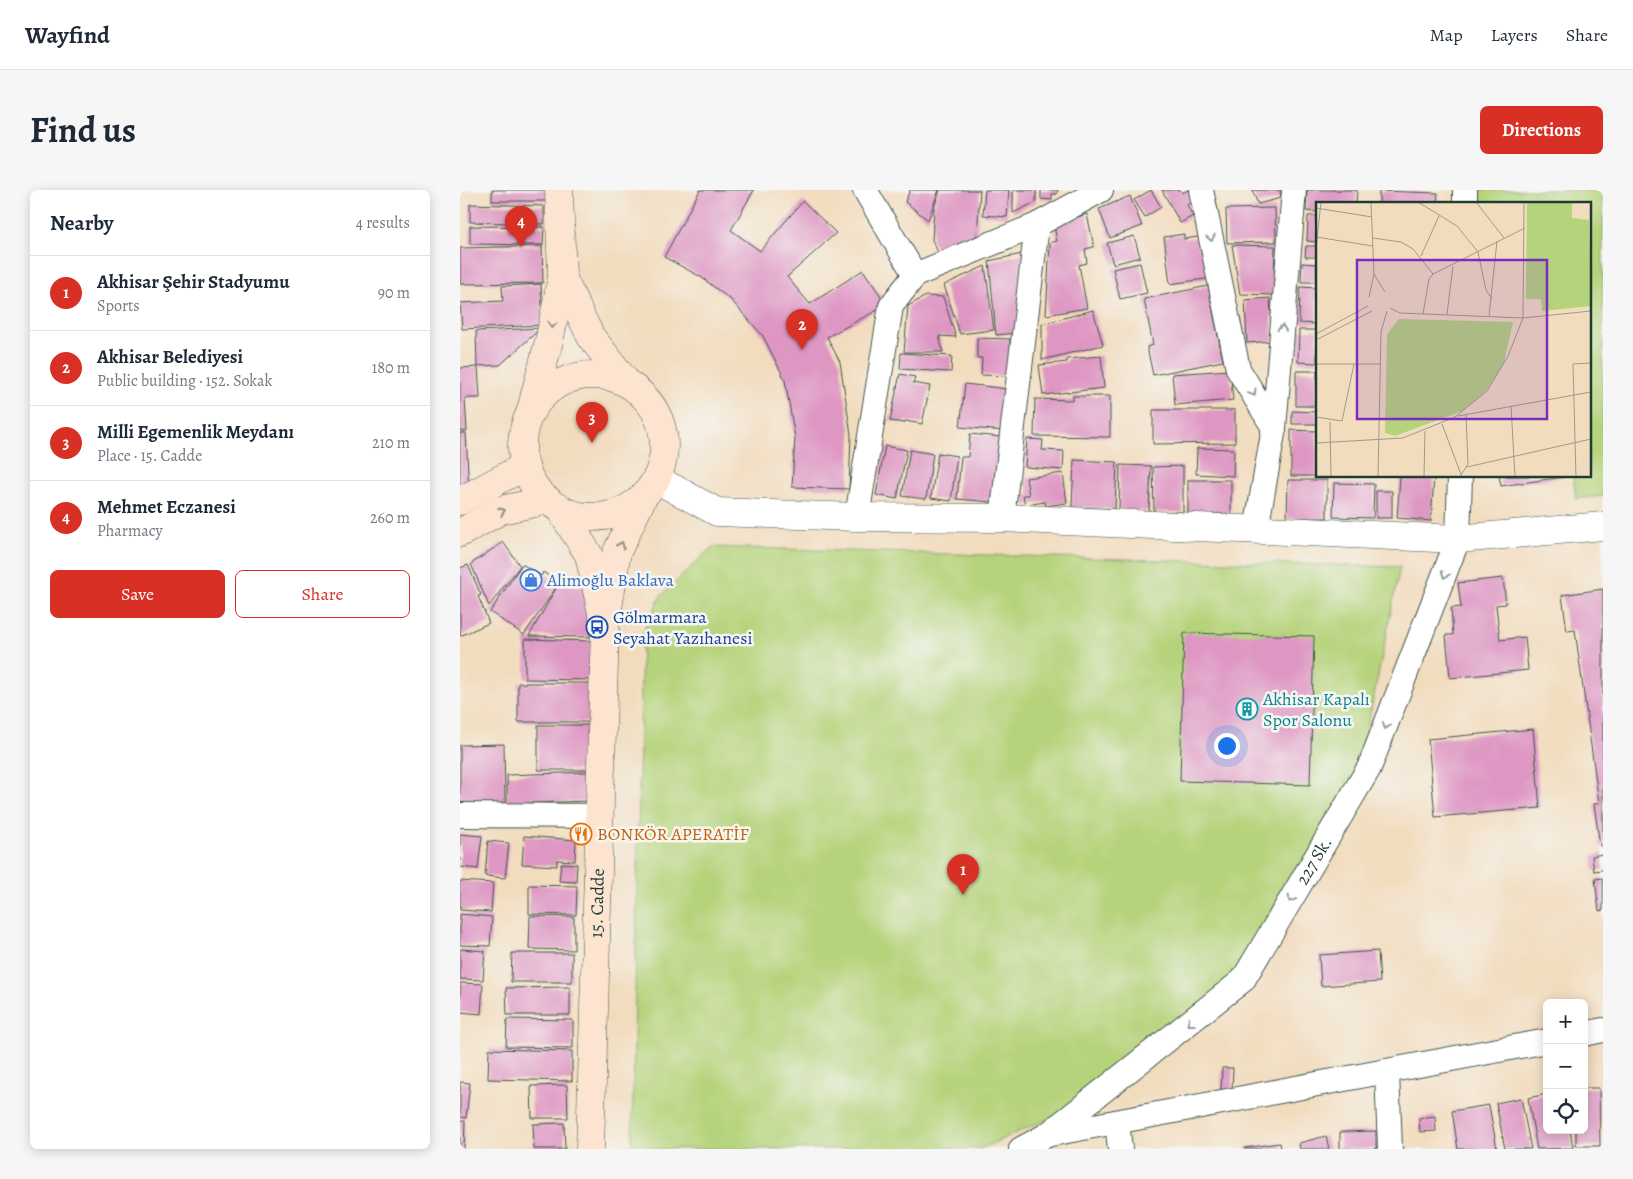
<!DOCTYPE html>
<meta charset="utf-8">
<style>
:root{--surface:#fff;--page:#f6f6f7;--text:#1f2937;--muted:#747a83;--line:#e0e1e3;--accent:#d93025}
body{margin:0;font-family:Alegreya,serif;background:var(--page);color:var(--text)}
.controls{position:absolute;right:15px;bottom:15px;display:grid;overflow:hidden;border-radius:8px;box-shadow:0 2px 12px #0003}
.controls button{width:45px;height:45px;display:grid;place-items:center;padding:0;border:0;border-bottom:1px solid var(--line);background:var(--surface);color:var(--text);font:25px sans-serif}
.you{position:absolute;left:766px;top:555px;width:18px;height:18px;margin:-12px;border:4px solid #fff;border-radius:50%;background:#1a73e8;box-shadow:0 0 0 8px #1a73e833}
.badge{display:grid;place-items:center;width:32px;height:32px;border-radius:50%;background:var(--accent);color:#fff;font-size:16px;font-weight:700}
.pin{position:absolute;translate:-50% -41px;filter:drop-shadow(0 1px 2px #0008)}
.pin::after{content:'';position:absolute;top:26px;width:18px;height:15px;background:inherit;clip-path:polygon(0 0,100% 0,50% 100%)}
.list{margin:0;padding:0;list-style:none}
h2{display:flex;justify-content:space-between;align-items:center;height:65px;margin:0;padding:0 20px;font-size:21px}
h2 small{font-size:16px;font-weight:400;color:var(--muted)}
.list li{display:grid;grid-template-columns:32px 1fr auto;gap:15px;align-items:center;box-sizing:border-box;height:75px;padding:0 20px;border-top:1px solid var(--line)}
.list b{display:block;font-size:19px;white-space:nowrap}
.list p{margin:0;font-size:16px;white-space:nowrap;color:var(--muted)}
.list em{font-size:16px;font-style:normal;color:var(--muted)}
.actions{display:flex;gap:10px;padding:15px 20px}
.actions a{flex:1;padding:11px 0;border:1px solid var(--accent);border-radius:8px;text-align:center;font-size:18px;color:var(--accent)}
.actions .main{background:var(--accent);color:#fff}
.icon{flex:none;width:28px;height:28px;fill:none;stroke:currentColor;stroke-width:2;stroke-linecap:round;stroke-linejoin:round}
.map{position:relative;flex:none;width:1143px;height:959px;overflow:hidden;border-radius:8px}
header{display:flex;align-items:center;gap:30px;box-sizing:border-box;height:70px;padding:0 25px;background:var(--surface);border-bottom:1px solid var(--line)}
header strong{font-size:24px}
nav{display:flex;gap:28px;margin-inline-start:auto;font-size:18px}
.intro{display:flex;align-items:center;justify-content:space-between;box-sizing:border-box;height:120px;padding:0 30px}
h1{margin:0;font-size:35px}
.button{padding:12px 22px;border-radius:8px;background:var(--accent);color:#fff;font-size:18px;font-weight:700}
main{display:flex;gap:30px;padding:0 30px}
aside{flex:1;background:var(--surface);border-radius:8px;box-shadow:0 2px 12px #0003}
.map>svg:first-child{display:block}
</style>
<header>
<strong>Wayfind</strong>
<nav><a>Map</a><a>Layers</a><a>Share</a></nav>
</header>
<div class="intro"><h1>Find us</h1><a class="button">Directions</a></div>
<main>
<aside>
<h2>Nearby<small>4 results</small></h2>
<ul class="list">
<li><span class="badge">1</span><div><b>Akhisar Şehir Stadyumu</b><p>Sports</p></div><em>90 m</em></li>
<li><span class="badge">2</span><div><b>Akhisar Belediyesi</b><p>Public building · 152. Sokak</p></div><em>180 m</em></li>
<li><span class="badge">3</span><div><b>Milli Egemenlik Meydanı</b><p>Place · 15. Cadde</p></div><em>210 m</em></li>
<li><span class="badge">4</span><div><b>Mehmet Eczanesi</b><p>Pharmacy</p></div><em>260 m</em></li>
</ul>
<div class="actions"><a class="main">Save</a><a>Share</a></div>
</aside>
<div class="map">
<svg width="1143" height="959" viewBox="0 0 1143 959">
<rect width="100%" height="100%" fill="#f6f6f2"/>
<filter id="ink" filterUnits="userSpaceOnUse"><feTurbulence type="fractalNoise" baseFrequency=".02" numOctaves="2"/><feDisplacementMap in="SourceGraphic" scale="10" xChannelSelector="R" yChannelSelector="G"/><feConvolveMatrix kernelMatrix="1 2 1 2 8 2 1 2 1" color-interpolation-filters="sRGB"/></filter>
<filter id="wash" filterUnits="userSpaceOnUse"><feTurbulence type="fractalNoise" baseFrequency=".0096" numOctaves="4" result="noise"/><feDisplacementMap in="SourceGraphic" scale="20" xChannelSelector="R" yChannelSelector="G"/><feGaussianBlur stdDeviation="1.12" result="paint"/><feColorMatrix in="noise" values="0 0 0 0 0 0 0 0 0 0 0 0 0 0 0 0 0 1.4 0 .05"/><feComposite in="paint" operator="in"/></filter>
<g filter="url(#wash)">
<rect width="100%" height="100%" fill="#f2dcbe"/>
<!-- green -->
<path fill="#b5d37a" stroke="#6a8857" d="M1019 0H1143V306L1116 309 1113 286H1129V14H1019Z
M252 357 940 377 907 540 883 623 778 787 631 910 520 959H172L182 444 200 407Z"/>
<g id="blocks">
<!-- building -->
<path fill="#de97c3" d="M32 0H89V11H32Z
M240 0H294L271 40 300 61 343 11 376 43 327 87 350 114 403 80 427 115 367 147 380 172 391 245 389 299 332 297 335 248 325 190 303 146 271 110 241 87 204 67Z
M450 0H479L468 30 445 12Z
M480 0H520L517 46 479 64 472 50 474 17Z
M525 0H549L547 27 523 25Z
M553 0H576V12L553 23Z
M581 0H598L597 4H592V10L581 9Z
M691 0 701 17 685 27 674 10Z
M702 0H720L722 3 728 0 734 11 727 15 733 26 720 33Z
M792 0H820L821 8 798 14Z
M847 0H897L896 14H857V22L846 21Z
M919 1 978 3 977 14H919Z
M670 6 682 36 650 48 639 19Z
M10 14 84 16V34L10 32Z
M815 18 816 52 767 53 766 19Z
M627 24 634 57 625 59 627 73 619 75 627 118 586 125 590 53 597 51 594 35Z
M848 26H857V52L847 51Z
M10 36 84 37 83 55 10 54Z
M724 44V49L746 46 752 88 710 94 704 47Z
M674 46 680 67 653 74 647 53Z
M772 55 815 56 814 105 780 104Z
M82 56 83 93 0 94V58Z
M846 56H857V67H845Z
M562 64 556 143 536 145 529 71Z
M680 73 687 103 660 109 653 79Z
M842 73 857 74V92H841Z
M525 76 534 140 500 144 484 95Z
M81 94 83 135 2 139 0 113 43 111 42 96Z
M748 96 763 171 693 185 687 157 693 155 684 109Z
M840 97 857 98V134L839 133Z
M466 106 483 107 496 147 479 146 483 162H444L448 116Z
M810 108 813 151 787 153 785 110Z
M633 120 643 155 582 170V134Z
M81 138 40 175 17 176 16 141Z
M839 140H857V173L838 172Z
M517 148 550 149V186L521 185 522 168H517Z
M441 163 492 166 491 182 440 179Z
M641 166 644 198 583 205 579 175 607 172V169Z
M18 177 20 208H5L7 241H0V178Z
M770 180 773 210 715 215 712 184Z
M836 181H857V216H836Z
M440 184 455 187 453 193 470 196 462 234 445 231 444 233 430 231Z
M505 194 548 199 544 241 500 237Z
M613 206H650V247L574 246 575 209 613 210Z
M693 220H775V253L693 254Z
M832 221 857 222V234H832Z
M831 240 857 241V286H831Z
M0 243H6L9 302 0 306Z
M510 244 541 247 536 305H532V312L497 309 501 267H508Z
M567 249 583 250 582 260 604 261 603 280 565 277Z
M425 256 447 260 437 309 416 305Z
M737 258 774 259 773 286 736 284Z
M450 260 473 264 466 309 442 306Z
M478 263 497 266 491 311 471 308Z
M614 270 657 272 655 319 612 317Z
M660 275 691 276 689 321 659 320Z
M723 276V322H694L693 277Z
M603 283 607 313 586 316 585 312 565 315 563 305H569L566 288Z
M940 286H974L971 331 937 328Z
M1039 286H1102L1103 287 1041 296Z
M728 290H771V324H728Z
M828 290H867V328H827Z
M874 293 914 294 913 328 873 327Z
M916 301H932V328H916Z
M43 352 60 376 29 416 11 374Z
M62 374 81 386 83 382 99 393 64 445 30 422Z
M8 375 21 405 18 406 29 433 0 446V378Z
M1043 388 1046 414 1036 415 1040 450 1065 447 1068 480 990 488 986 445H993L991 418 1001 417 998 393Z
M99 393 131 397 130 447 69 446Z
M1143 399V656H1140L1134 614 1139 613 1115 440 1107 441 1102 405Z
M724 443 854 446 850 595 720 591Z
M65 449 131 451 130 490 65 489Z
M58 493H130V532H58Z
M78 535H129V580H78Z
M1073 539 1080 618 975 627 968 549Z
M44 554 45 614 0 615V555Z
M128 582 129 611 47 614V585Z
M0 644 22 646 18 679 0 677Z
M64 646 116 650 115 671 97 670V676L62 674Z
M28 651 49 653 45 688 25 686Z
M1143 664V680L1134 681 1132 666Z
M101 673 117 674 116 692 99 691Z
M1143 688V720L1139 721 1135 689Z
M0 691 33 693 31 722 0 720Z
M69 695 117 696 116 725 69 724Z
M0 724 32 727 30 756 0 755Z
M70 726 114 727V760L69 759Z
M0 759 25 761 23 790 0 789Z
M918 761 920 792 861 796 859 765Z
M52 763H112V792H51Z
M0 793 23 794 21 824 0 822Z
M110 797V825H47L46 798Z
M47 829 113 830V858L46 857Z
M29 859 112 861V891L28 889Z
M762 878H773L772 902 761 901Z
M0 892 10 893 6 928 0 927Z
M107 895 108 928H72L71 896Z
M1124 898H1139L1140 956H1116V940H1124Z
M1087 904V940H1110L1113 958 1077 959 1068 908Z
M1061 908 1071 959H1045L1036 913Z
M1029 915 1037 959H998L992 921Z
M975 926 976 941 960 942 959 928Z
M0 931H5L4 959H0Z
M104 933 105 959H74L73 934Z
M916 941V959H880V942Z
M866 946 869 959H840L839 953Z
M820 953 821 959H784V958Z"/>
</g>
</g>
<g filter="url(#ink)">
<use href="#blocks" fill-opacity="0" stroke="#3f5549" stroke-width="1"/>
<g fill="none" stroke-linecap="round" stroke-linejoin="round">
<!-- minor casing -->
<g stroke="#3f5549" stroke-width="26">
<g id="minor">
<path d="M405 0 455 85"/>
<path d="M741 0 778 179 814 238"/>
<path d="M1005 14V0"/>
<path d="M397 327 431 116 455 85 577 35 641 0"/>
<path d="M542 328 577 35"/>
<path d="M796 340 814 238 834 0"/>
<path d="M0 625 140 626"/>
<path d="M1124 844 1143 840"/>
<path d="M927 881 930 959"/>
<path d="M657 932 660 959"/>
<path d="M591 944 1087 851"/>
<path id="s1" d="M561 959 587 945 783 790 909 578 998 349 1000 286"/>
</g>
</g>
<!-- tertiary casing -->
<g stroke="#3f5549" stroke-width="29">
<path id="tertiary" d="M196 289 257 322 397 327 542 328 998 349 1143 336"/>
</g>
<!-- secondary casing -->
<g stroke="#3f5549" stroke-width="29">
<g id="secondary">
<path d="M102 87 131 147 167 193"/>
<circle cx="133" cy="256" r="71"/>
<path d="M71 220 90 147 102 87 99 0"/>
<path d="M0 311 65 276"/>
<path d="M99 318 129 365 142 423"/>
<path d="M0 343 41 320 88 310"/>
<path id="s2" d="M130 959 145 437 157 362 183 307"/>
</g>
</g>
<!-- minor -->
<use href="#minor" stroke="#fff" stroke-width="24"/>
<!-- tertiary -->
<use href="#tertiary" stroke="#fff" stroke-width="28"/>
<!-- secondary -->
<use href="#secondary" stroke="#fde4d1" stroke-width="28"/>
</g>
<!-- one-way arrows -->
<defs><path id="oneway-chevron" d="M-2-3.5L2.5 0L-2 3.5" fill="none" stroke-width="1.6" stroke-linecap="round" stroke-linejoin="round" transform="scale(1.25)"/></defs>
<g stroke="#8f9e9a">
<use href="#oneway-chevron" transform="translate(751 48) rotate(78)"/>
<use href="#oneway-chevron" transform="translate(822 138) rotate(-85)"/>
<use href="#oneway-chevron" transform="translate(793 203) rotate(59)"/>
<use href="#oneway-chevron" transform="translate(985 385) rotate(111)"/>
<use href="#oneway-chevron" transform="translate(926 536) rotate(111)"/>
<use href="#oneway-chevron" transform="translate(831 709) rotate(121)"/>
<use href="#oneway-chevron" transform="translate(730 833) rotate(142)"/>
</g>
<g stroke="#8e9082">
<use href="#oneway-chevron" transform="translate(92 135) rotate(101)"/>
<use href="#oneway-chevron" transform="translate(42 321) rotate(-20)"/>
<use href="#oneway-chevron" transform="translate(161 355) rotate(-66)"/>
</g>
</g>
<!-- icons -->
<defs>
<g id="shop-ring" transform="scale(1.125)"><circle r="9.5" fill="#f6f6f2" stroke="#3f7fe0" stroke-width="1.5"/><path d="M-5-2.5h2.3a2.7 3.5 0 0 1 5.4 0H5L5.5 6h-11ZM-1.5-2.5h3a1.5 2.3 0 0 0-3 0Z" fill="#3f7fe0"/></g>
<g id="bus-ring" transform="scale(1.125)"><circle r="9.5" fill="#f6f6f2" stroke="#1a4fb4" stroke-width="1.5"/><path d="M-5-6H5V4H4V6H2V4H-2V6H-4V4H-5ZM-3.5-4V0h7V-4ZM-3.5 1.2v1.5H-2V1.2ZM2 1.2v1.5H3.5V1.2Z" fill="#1a4fb4"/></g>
<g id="building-ring" transform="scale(1.125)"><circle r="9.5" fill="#f6f6f2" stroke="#0f9aa8" stroke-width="1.5"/><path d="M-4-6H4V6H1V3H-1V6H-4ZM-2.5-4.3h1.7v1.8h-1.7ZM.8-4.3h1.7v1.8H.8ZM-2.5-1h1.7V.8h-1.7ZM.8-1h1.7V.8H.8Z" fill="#0f9aa8"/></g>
<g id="restaurant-ring" transform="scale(1.125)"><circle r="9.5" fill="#f6f6f2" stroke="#e8710a" stroke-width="1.5"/><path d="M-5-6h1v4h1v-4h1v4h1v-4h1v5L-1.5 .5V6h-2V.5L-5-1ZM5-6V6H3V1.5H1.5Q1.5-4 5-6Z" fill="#e8710a"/></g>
</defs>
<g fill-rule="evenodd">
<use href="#shop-ring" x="71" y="390"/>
<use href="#bus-ring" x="137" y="437"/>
<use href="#building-ring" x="787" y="519"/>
<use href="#restaurant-ring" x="121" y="644"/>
</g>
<g text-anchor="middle" stroke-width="5" stroke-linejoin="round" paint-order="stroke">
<!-- shop labels -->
<g font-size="18" fill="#366cbe" stroke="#f6f6f2" text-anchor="start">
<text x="87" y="396">Alimoğlu Baklava</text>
</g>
<!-- transit labels -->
<g font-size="18" fill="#164399" stroke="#f6f6f2" text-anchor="start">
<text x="153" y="433">Gölmarmara<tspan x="153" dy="21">Seyahat Yazıhanesi</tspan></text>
</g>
<!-- culture labels -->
<g font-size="18" fill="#0d838f" stroke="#f6f6f2" text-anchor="start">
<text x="803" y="515">Akhisar Kapalı<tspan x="803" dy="21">Spor Salonu</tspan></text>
</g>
<!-- food labels -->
<g font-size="18" fill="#c56008" stroke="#f6f6f2" text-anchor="start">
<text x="137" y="650">BONKÖR APERATİF</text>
</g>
<!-- street labels -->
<g font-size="18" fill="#1f3d34" stroke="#f6f6f2">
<text dy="6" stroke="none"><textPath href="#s1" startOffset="418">227 Sk.</textPath></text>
<text dy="6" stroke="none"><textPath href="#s2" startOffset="246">15. Cadde</textPath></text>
</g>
</g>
<!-- overview -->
<g transform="translate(856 12)">
<rect width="275" height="275" fill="#f2dcbe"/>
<path d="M211 0H256V16L273 18 275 104 226 109 225 97H210ZM83 117 197 120 188 161 170 189 146 209 79 234 69 231 71 132Z" fill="#b5d37a"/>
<path fill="none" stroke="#9e9c87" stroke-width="1" d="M102 0 141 24 162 50 170 88 176 97M160 0 188 36M0 6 56 15M0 35 57 44M57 36 85 40 97 47 117 72M0 47 5 0M105 54 123 14M58 72 69 90M53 95 58 72 55 0M74 106 84 111 207 116 275 109M107 112 113 77 117 72 209 26M131 112 137 64M173 114 181 39M0 132 52 104M0 138 56 109M0 162H64M195 204 199 275M142 214 275 190M0 215 26 219 38 162M14 220 15 275M126 222 146 275M0 241 87 236 139 215 171 189 192 154 207 116 208 0M151 265 275 237M145 273 152 262 150 213M62 275 65 130 71 109M108 275 109 229M260 275 257 162 275 161"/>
<path fill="#7b2cbf" fill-opacity="0.15" stroke="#7b2cbf" stroke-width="2.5" d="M41 58H231V217H41Z"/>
<rect width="275" height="275" fill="none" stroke="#1f3d34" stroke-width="2.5"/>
</g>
</svg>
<div class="controls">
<button>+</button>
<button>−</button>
<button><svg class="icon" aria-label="locate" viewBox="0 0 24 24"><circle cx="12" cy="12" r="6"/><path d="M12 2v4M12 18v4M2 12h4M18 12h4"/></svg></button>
</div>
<div class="you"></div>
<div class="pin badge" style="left:503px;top:705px">1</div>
<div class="pin badge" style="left:342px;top:160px">2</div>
<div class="pin badge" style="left:132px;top:253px">3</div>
<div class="pin badge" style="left:61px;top:57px">4</div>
</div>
</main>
